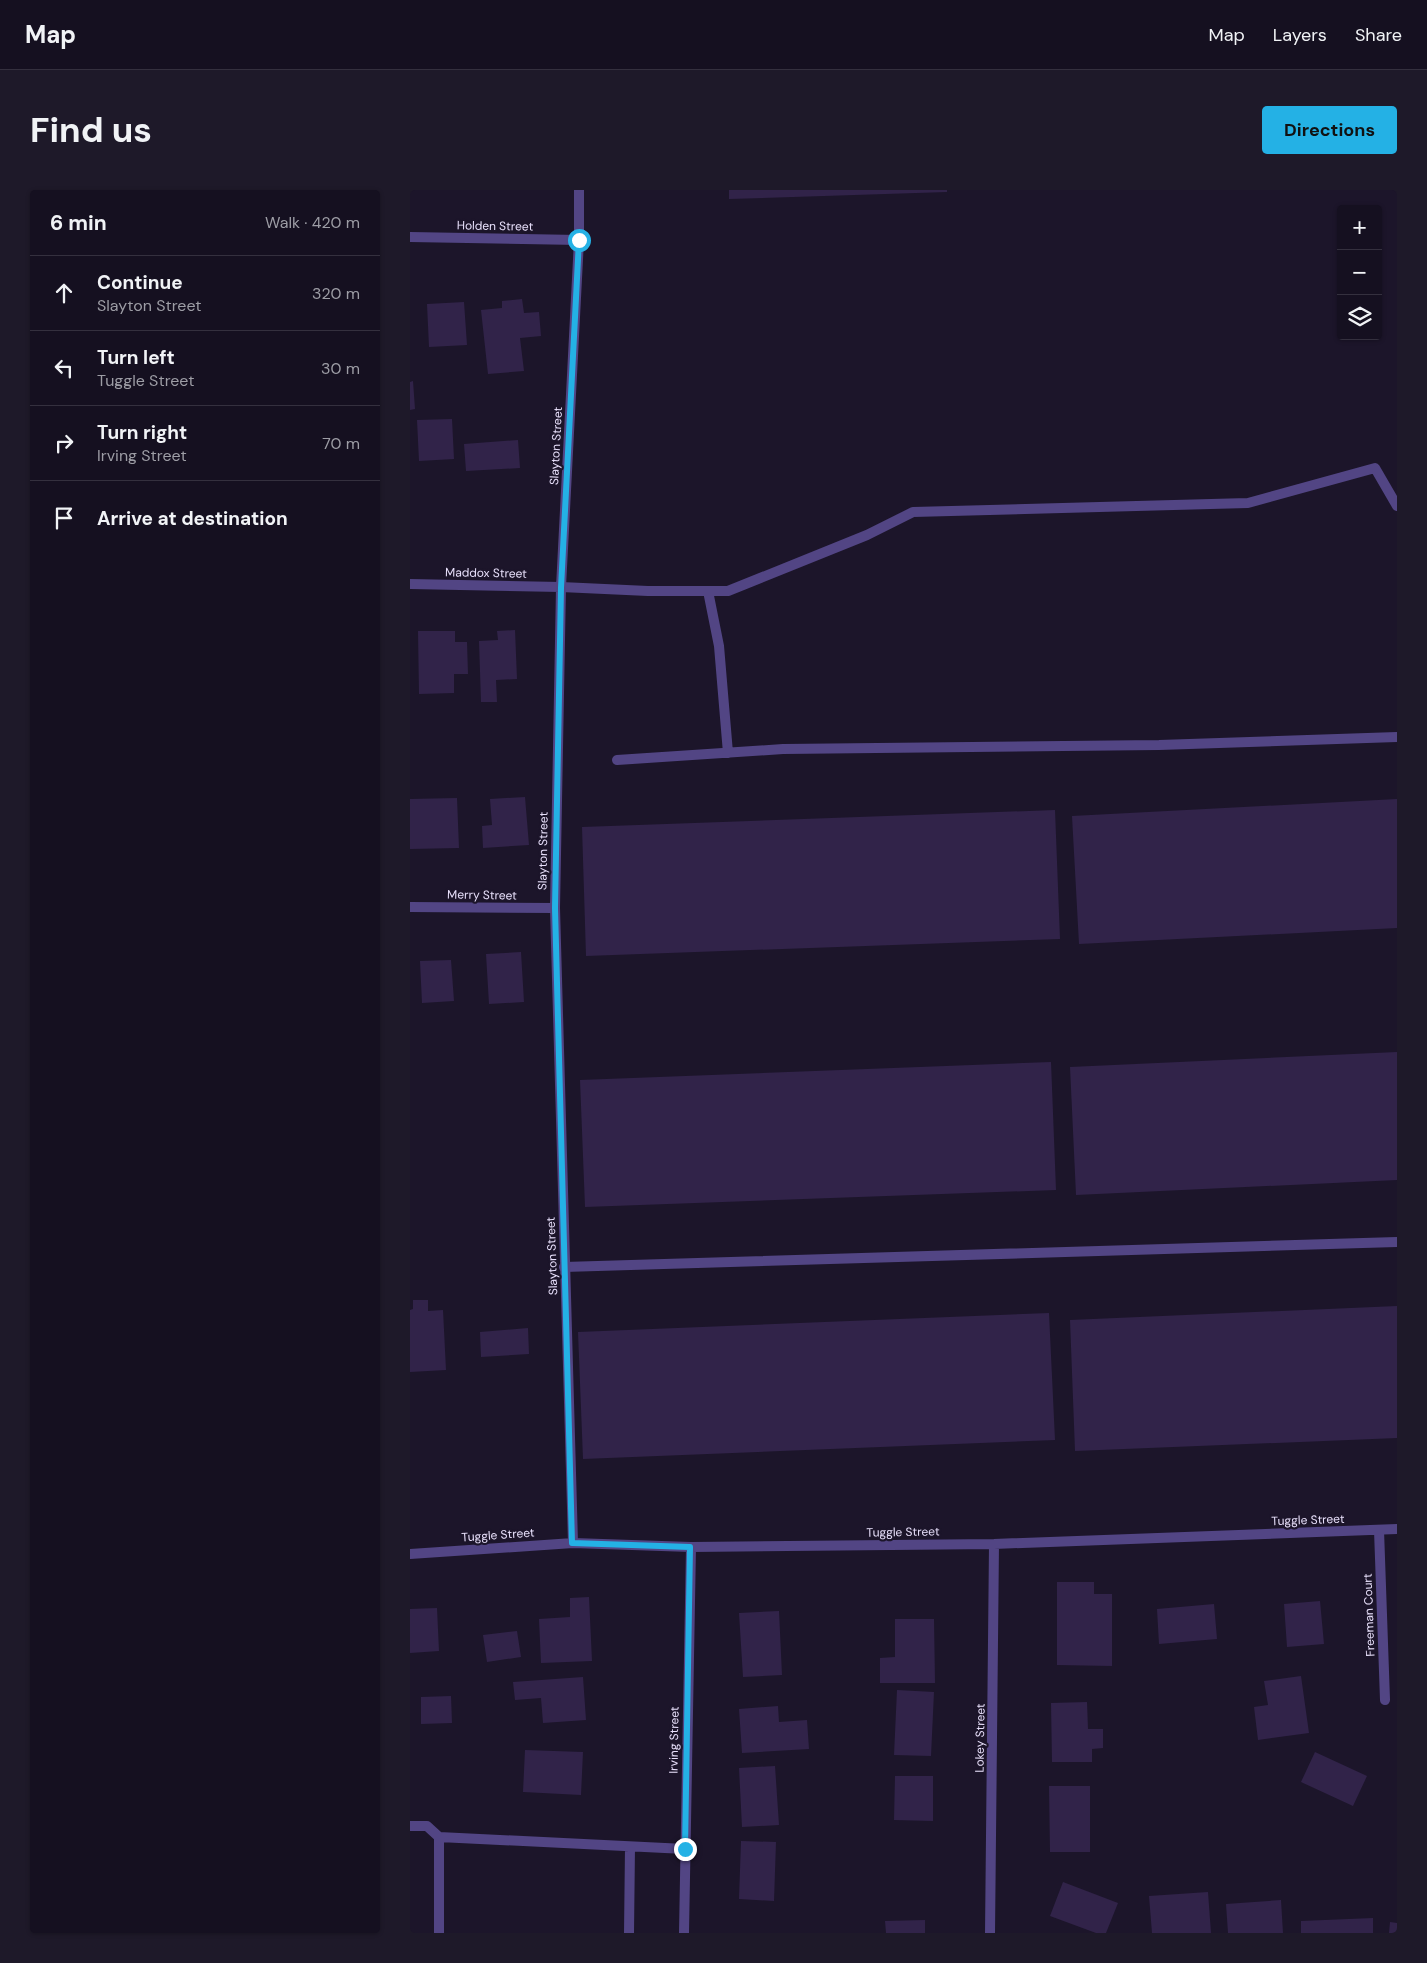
<!DOCTYPE html>
<meta charset="utf-8">
<style>
:root{--surface:#151020;--page:#1e1929;--text:#f1f3f6;--muted:#9d9da5;--line:#34303e;--accent:#24b1e5}
body{margin:0;font-family:"DM Sans",sans-serif;background:var(--page);color:var(--text)}
.controls{position:absolute;right:15px;top:15px;display:grid;overflow:hidden;border-radius:5px;box-shadow:0 1px 4px #0004}
.controls button{width:45px;height:45px;display:grid;place-items:center;padding:0;border:0;border-bottom:1px solid var(--line);background:var(--surface);color:var(--text);font:25px sans-serif}
.stop{position:absolute;width:15px;height:15px;margin:-11px;border:4px solid #24b1e5;border-radius:50%;background:#fff}
.stop.end{background:#24b1e5;border-color:#fff;box-shadow:0 1px 5px #0008}
.list{margin:0;padding:0;list-style:none}
h2{display:flex;justify-content:space-between;align-items:center;height:65px;margin:0;padding:0 20px;font-size:21px}
h2 small{font-size:16px;font-weight:400;color:var(--muted)}
.list li{display:grid;grid-template-columns:32px 1fr auto;gap:15px;align-items:center;box-sizing:border-box;height:75px;padding:0 20px;border-top:1px solid var(--line)}
.list b{display:block;font-size:19px;white-space:nowrap}
.list p{margin:0;font-size:16px;white-space:nowrap;color:var(--muted)}
.list em{font-size:16px;font-style:normal;color:var(--muted)}
.icon{flex:none;width:28px;height:28px;fill:none;stroke:currentColor;stroke-width:2;stroke-linecap:round;stroke-linejoin:round}
.map{position:relative;flex:none;width:987px;height:1743px;overflow:hidden;border-radius:5px}
header{display:flex;align-items:center;gap:30px;box-sizing:border-box;height:70px;padding:0 25px;background:var(--surface);border-bottom:1px solid var(--line)}
header strong{font-size:24px}
nav{display:flex;gap:28px;margin-inline-start:auto;font-size:18px}
.intro{display:flex;align-items:center;justify-content:space-between;box-sizing:border-box;height:120px;padding:0 30px}
h1{margin:0;font-size:35px}
.button{padding:12px 22px;border-radius:5px;background:var(--accent);color:#111;font-size:18px;font-weight:700}
main{display:flex;gap:30px;padding:0 30px}
aside{flex:1;background:var(--surface);border-radius:5px;box-shadow:0 1px 4px #0004}
.map>svg:first-child{display:block}
</style>
<header>
<strong>Map</strong>
<nav><a>Map</a><a>Layers</a><a>Share</a></nav>
</header>
<div class="intro"><h1>Find us</h1><a class="button">Directions</a></div>
<main>
<aside>
<h2>6 min<small>Walk · 420 m</small></h2>
<ul class="list">
<li><svg class="icon" aria-label="ahead" viewBox="0 0 24 24"><path d="M12 20V5M6 11l6-6 6 6"/></svg><div><b>Continue</b><p>Slayton Street</p></div><em>320 m</em></li>
<li><svg class="icon" aria-label="left" viewBox="0 0 24 24"><path d="M17 20v-9H6M10 6l-5 5 5 5"/></svg><div><b>Turn left</b><p>Tuggle Street</p></div><em>30 m</em></li>
<li><svg class="icon" aria-label="right" viewBox="0 0 24 24"><path d="M7 20v-9h11M14 6l5 5-5 5"/></svg><div><b>Turn right</b><p>Irving Street</p></div><em>70 m</em></li>
<li><svg class="icon" aria-label="arrive" viewBox="0 0 24 24"><path d="M6 21V4h12l-3 4 3 4H6"/></svg><div><b>Arrive at destination</b></div></li>
</ul>
</aside>
<div class="map">
<svg width="987" height="1743" viewBox="0 0 987 1743">
<rect width="100%" height="100%" fill="#1c152a"/>
<!-- building -->
<path fill="#312349" d="M319 0H537V2L319 9Z
M112 109 114 123 129 122 131 146 110 148 114 181 78 184 71 120 92 118V111Z
M54 112 57 155 19 157 17 114Z
M3 191 5 219 0 220V192Z
M42 229 44 269 9 271 7 230Z
M108 250 110 278 56 281 54 254Z
M105 440 107 489 86 490 87 512H71L69 451 88 450 87 441Z
M8 441H45V452H57L58 484H44V503L9 504Z
M115 607 119 655 73 658 72 636 82 635 80 609Z
M47 608 49 658 0 659V609Z
M987 609V738L669 754 662 626Z
M645 620 650 749 176 766 172 637Z
M111 762 114 812 79 814 76 764Z
M41 770 44 811 12 813 10 771Z
M987 862V990L666 1005 660 877Z
M641 872 646 1000 175 1017 170 890Z
M3 1110H18V1121L33 1120 36 1180 0 1182V1120L3 1119Z
M987 1116V1248L665 1261 660 1130Z
M639 1123 645 1250 173 1269 168 1142Z
M118 1138 119 1164 71 1167 70 1142Z
M647 1392H684V1404H702V1476L647 1475Z
M179 1407 182 1471 131 1473 129 1429 160 1427V1408Z
M910 1411 914 1454 877 1457 874 1414Z
M804 1414 807 1449 749 1454 747 1419Z
M27 1418 29 1461 0 1463V1419Z
M369 1421 372 1485 333 1487 329 1423Z
M485 1429H524L525 1493H470V1468L485 1467Z
M107 1441 111 1467 77 1472 73 1445Z
M891 1486 899 1543 848 1550 844 1517 858 1515 854 1491Z
M173 1487 176 1530 133 1533 131 1508 105 1510 103 1492Z
M487 1500 524 1502 521 1566 484 1565Z
M41 1506 42 1533 11 1534V1507Z
M677 1512 678 1539H693V1558L682 1559V1572H642L641 1513Z
M368 1516 369 1532 397 1530 399 1559 332 1563 329 1519Z
M115 1560 173 1562 171 1605 113 1602Z
M905 1562 957 1586 943 1616 891 1592Z
M365 1576 369 1635 332 1637 329 1578Z
M485 1586H523V1631L484 1630Z
M639 1596H680V1662H640Z
M331 1651 366 1652 364 1711 329 1709Z
M653 1692 708 1713 696 1743H686L640 1726Z
M798 1702 801 1743H742L739 1706Z
M871 1710 873 1743H818L816 1714Z
M963 1728V1743H891V1731Z
M515 1730V1743H476L475 1731Z
M980 1732 987 1733V1743H979Z"/>
<g fill="none" stroke-linecap="round" stroke-linejoin="round">
<!-- service -->
<path stroke="#524584" stroke-width="10" d="M151 397 238 401H318L457 345 503 322 838 313 965 278 987 316
M298 401 309 456 318 563
M207 570 373 559 749 555 987 547
M154 1077 987 1052
M0 1636H17L29 1647 275 1659
M29 1743V1647
M219 1743 220 1657"/>
<!-- minor -->
<path stroke="#524584" stroke-width="10" d="M0 47 169 50
M0 394 151 397
M0 717 145 718
M969 1340 975 1510
M163 1353 145 718 151 397 169 50V0
M0 1364 163 1353 281 1357 584 1354 987 1339
M274 1743 281 1357
M580 1743 584 1354"/>
</g>
<g fill="none" stroke-linecap="round" stroke-linejoin="round">
<!-- route -->
<path stroke="#24b1e5" stroke-width="6" d="M169 50 151 398 145 718 162 1353 280 1357 275 1659"/>
</g>
<g text-anchor="middle" stroke-width="4.5" stroke-linejoin="round" paint-order="stroke">
<!-- street labels -->
<g font-size="12" fill="#e9e1fc" stroke="#1c152a">
<text transform="translate(85 36) rotate(1)" y="4">Holden Street</text>
<text transform="translate(146 256) rotate(-87)" y="4">Slayton Street</text>
<text transform="translate(76 383) rotate(1)" y="4">Maddox Street</text>
<text transform="translate(133 661) rotate(-89)" y="4">Slayton Street</text>
<text transform="translate(72 705) rotate(1)" y="4">Merry Street</text>
<text transform="translate(142 1066) rotate(-92)" y="4">Slayton Street</text>
<text transform="translate(898 1330) rotate(-2)" y="4">Tuggle Street</text>
<text transform="translate(493 1342) rotate(-1)" y="4">Tuggle Street</text>
<text transform="translate(88 1345) rotate(-4)" y="4">Tuggle Street</text>
<text transform="translate(959 1425) rotate(-92)" y="4">Freeman Court</text>
<text transform="translate(570 1548) rotate(-89)" y="4">Lokey Street</text>
<text transform="translate(264 1550) rotate(-89)" y="4">Irving Street</text>
</g>
</g>
</svg>
<div class="controls">
<button>+</button>
<button>−</button>
<button><svg class="icon" aria-label="layers" viewBox="0 0 24 24"><path d="M12 4l9 5-9 5-9-5zM3 14l9 5 9-5"/></svg></button>
</div>
<div class="stop" style="left:169px;top:50px"></div>
<div class="stop end" style="left:275px;top:1659px"></div>
</div>
</main>
